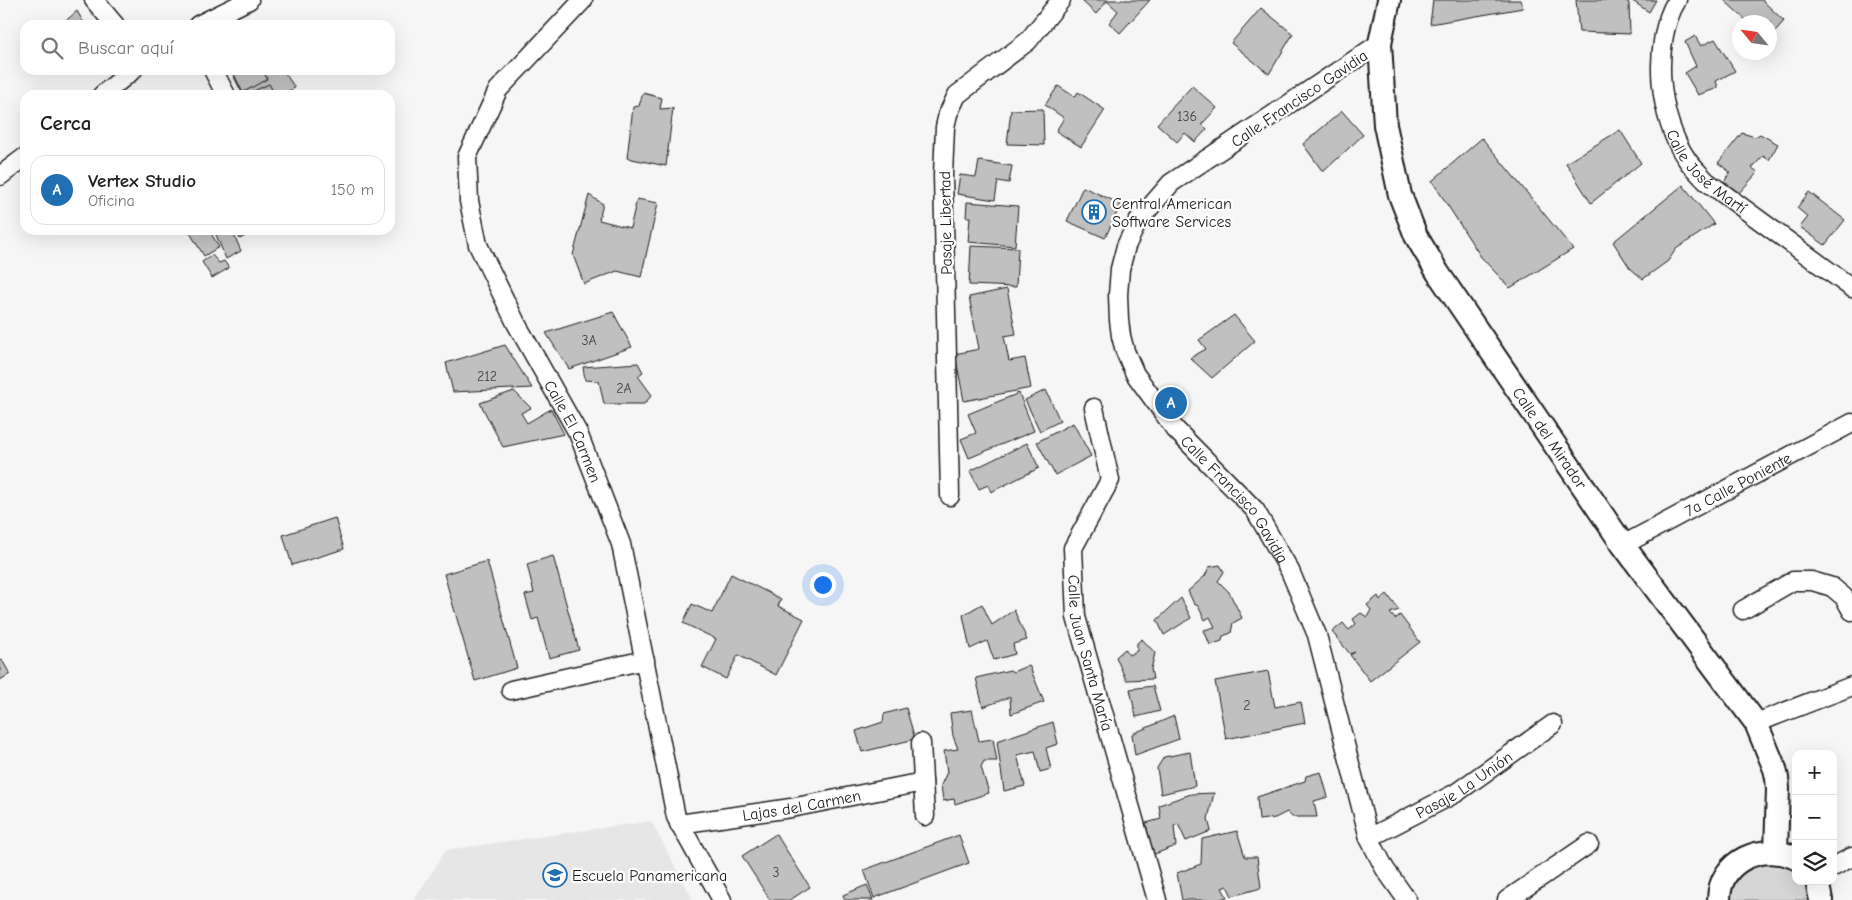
<!DOCTYPE html>
<html lang="es">
<meta charset="utf-8">
<style>
:root{--surface:#fff;--page:#f2f2f2;--text:#222;--muted:#767676;--line:#e0e0e0;--accent:#1f6fb2}
body{margin:0;font-family:"Comic Neue",sans-serif;background:var(--page);color:var(--text)}
.controls{position:absolute;right:15px;bottom:15px;display:grid;overflow:hidden;border-radius:10px;box-shadow:0 5px 20px #0002}
.controls button{width:45px;height:45px;display:grid;place-items:center;padding:0;border:0;border-bottom:1px solid var(--line);background:var(--surface);color:var(--text);font:25px sans-serif}
.compass{position:absolute;left:1732px;top:15px;width:45px;height:45px;border-radius:50%;background:var(--surface);box-shadow:0 5px 20px #0002;rotate:299deg}
.you{position:absolute;left:822px;top:584px;width:18px;height:18px;margin:-12px;border:4px solid #fff;border-radius:50%;background:#1a73e8;box-shadow:0 0 0 8px #1a73e833}
.badge{display:grid;place-items:center;width:32px;height:32px;border-radius:50%;background:var(--accent);color:#fff;font-size:16px;font-weight:700}
.pin{position:absolute;translate:-50% -50%;border:2px solid #fff;box-shadow:0 1px 5px #0006}
.list{margin:0;padding:0;list-style:none}
h2{display:flex;justify-content:space-between;align-items:center;height:65px;margin:0;padding:0 20px;font-size:21px}
h2 small{font-size:16px;font-weight:400;color:var(--muted)}
.list li{display:grid;grid-template-columns:32px 1fr auto;gap:15px;align-items:center;box-sizing:border-box;height:70px;margin:0 10px 10px;padding:0 10px;border:1px solid var(--line);border-radius:15px}
.list b{display:block;font-size:19px;white-space:nowrap}
.list p{margin:0;font-size:16px;white-space:nowrap;color:var(--muted)}
.list em{font-size:16px;font-style:normal;color:var(--muted)}
.icon{flex:none;width:28px;height:28px;fill:none;stroke:currentColor;stroke-width:2;stroke-linecap:round;stroke-linejoin:round}
.map{position:relative;flex:none;width:1852px;height:900px;overflow:hidden}
.search{position:absolute;background:var(--surface);box-shadow:0 5px 20px #0002;left:20px;top:20px;width:375px;height:55px;display:flex;align-items:center;gap:12px;box-sizing:border-box;padding:0 18px;border-radius:15px;color:var(--muted);font-size:19px}
.panel{position:absolute;background:var(--surface);box-shadow:0 5px 20px #0002;left:20px;top:90px;width:375px;height:145px;border-radius:15px}
.map>svg:first-child{display:block}
</style>
<div class="map">
<svg width="1852" height="900" viewBox="0 0 1852 900">
<rect width="100%" height="100%" fill="#f6f6f6"/>
<filter id="ink" filterUnits="userSpaceOnUse"><feTurbulence type="fractalNoise" baseFrequency=".02" numOctaves="2"/><feDisplacementMap in="SourceGraphic" scale="10" xChannelSelector="R" yChannelSelector="G"/><feConvolveMatrix kernelMatrix="1 2 1 2 8 2 1 2 1" color-interpolation-filters="sRGB"/></filter>
<g filter="url(#ink)">
<!-- built -->
<path fill="#e6e6e6" d="M651 821 693 900H414L446 850Z"/>
<!-- green -->
<path fill="#d6d6d6" stroke="#797979" d="M1770 861 1796 870V881H1806L1810 889 1812 900H1730C1733 877 1749 865 1770 861Z"/>
<!-- building -->
<path fill="#c0c0c0" stroke="#1c1c1c" d="M1083 0H1150L1120 33 1109 23 1118 11 1107 1 1096 14 1082 1Z
M1433 0H1520L1523 8 1430 24Z
M1576 0H1624L1629 3 1630 34 1579 32Z
M1631 0H1656L1649 12Z
M1724 0H1762L1784 21 1770 37V22H1748Z
M1261 8 1293 34 1269 74 1231 43Z
M77 11 85 25H61Z
M1695 36 1701 46 1715 39 1735 71 1716 81 1718 88 1698 95 1685 73 1696 66 1685 42Z
M232 70H283L295 88 280 95H244Z
M244 70H263L267 79 242 93 233 75Z
M269 84 275 95H245Z
M1058 86 1075 97 1078 92 1105 110 1081 147 1056 131 1064 118 1045 105Z
M1192 86 1217 108 1202 124 1207 129 1195 142 1185 133 1177 142 1157 124Z
M643 93 662 98 660 109 673 108 666 166 627 158 633 107 639 106Z
M1043 109 1044 145 1007 144 1011 110Z
M1342 111 1363 135 1323 172 1303 144Z
M1620 130 1641 163 1591 203 1566 163Z
M1742 133 1755 137 1760 134 1778 144 1769 160 1763 156 1752 168 1758 172 1739 193 1724 182 1730 172 1718 163Z
M1482 138 1573 249 1510 288 1481 257 1432 181Z
M979 161 1012 166 1009 183 998 181 995 200 957 194 960 175 976 177Z
M1683 185 1714 224 1676 249 1668 261 1643 279 1630 268 1613 242Z
M1083 187 1121 204 1105 238 1067 221Z
M1809 192 1845 220 1825 245 1800 227 1808 217 1797 208Z
M589 195 603 204 599 220 630 228 637 199 658 203 641 277 617 271 584 284 573 255Z
M967 202 1018 206 1015 246 968 242 970 217H966Z
M194 230H209L219 247 204 256 190 233Z
M214 230H232L241 251 226 259Z
M236 230H255L240 239Z
M971 246 1018 248 1016 287 969 285Z
M212 255 219 263 224 261 229 268 212 278 202 262Z
M1007 289 1016 334 1004 336 1009 361 1025 358 1031 388 964 401 955 354 979 349 969 297Z
M613 312 632 347 569 369 546 333Z
M1234 315 1255 341 1212 378 1190 358 1206 349 1199 340Z
M505 345 532 388 453 392 446 363Z
M638 363 643 372 638 376 652 395 644 404H604L599 381 585 380 583 367Z
M1046 390 1060 421 1040 431 1025 400Z
M514 391 531 408 521 413 527 423 551 409 564 434 503 447 480 403Z
M1019 393 1034 431 969 458 961 439 976 433 968 414Z
M1073 423 1091 456 1055 475 1037 442Z
M1027 443 1039 468 991 492 988 485 979 489 970 471Z
M335 518 344 549 292 565 283 535Z
M553 556 579 650 549 658 538 618 532 620 525 595 534 593 527 564Z
M487 561 517 668 475 681 444 574Z
M1220 565 1224 572 1218 581 1229 592 1242 618 1233 623 1231 633 1223 636 1222 641 1210 645 1204 630 1215 627 1210 617 1205 620 1198 606 1194 604 1188 591 1205 576 1209 567Z
M731 574 781 599 778 606 804 619 776 675 738 655 726 679 702 667 716 639 683 623 692 604 712 613Z
M1387 594 1399 610 1390 613 1395 619 1400 615 1420 642 1370 681 1350 655 1355 652 1350 654 1332 632 1343 623 1349 630 1356 624 1353 619 1361 613 1367 617 1371 610 1367 605 1378 596 1380 600Z
M1181 598 1191 618 1164 635 1157 620Z
M982 604 992 625 1014 610 1027 640 1013 644 1015 654 994 660 987 641 970 649 963 615Z
M1142 639 1155 653 1151 669 1153 679 1126 680 1116 657 1125 649 1129 655 1137 651V643Z
M2 660 10 674 0 680V661Z
M1029 665 1044 702 1011 714 1010 697 983 707 976 678 1010 670 1013 672Z
M1268 671 1275 707 1301 702 1305 723 1226 739 1215 681Z
M1153 686 1160 711 1136 717 1130 689Z
M906 708 915 739 862 752 856 731 883 722 884 714Z
M972 710 979 741 993 739 997 761H984L981 767 989 793 955 804 954 799 943 801 941 785 947 772 944 751 958 749 953 736 950 713Z
M1174 716 1179 739 1135 755 1132 734Z
M1053 722 1058 744 1046 748 1051 769 1040 772 1035 751 1017 755 1025 786 1004 791 997 741Z
M1190 752 1195 786 1161 794 1157 768 1164 757Z
M1321 772 1328 797 1314 801 1317 817H1292L1287 812 1275 818 1259 820 1257 797 1305 781 1306 776Z
M1214 793 1208 819 1211 831 1186 841 1178 824 1174 826 1176 846 1152 855 1146 823 1161 819 1159 805 1191 794Z
M1237 831 1245 857H1257L1261 888 1232 896 1227 886 1222 888 1227 897 1217 900H1182L1177 873 1201 864 1202 839Z
M776 834 810 887 790 900H770L742 856Z
M959 835 969 863 874 898 864 870Z
M867 885 873 900H845L843 895Z"/>
<g fill="none" stroke-linecap="round" stroke-linejoin="round">
<!-- minor casing -->
<g stroke="#1c1c1c" stroke-width="21">
<g id="minor">
<path d="M94 0 115 25"/>
<path id="s1" d="M583 0 498 90 467 157 469 201 478 245 516 323 578 433 621 544 676 817 722 900"/>
<path id="s2" d="M1677 0C1651 43 1658 120 1688 161 1693 168 1700 174 1706 181L1852 288"/>
<path d="M198 25 249 0"/>
<path id="s3" d="M1380 43 1171 183 1138 221 1126 246 1120 269 1118 295 1119 320 1121 336 1125 351 1135 374 1175 429 1255 510 1290 571 1317 635 1369 838 1385 869 1407 900"/>
<path d="M213 70 226 95"/>
<path d="M102 95 133 70"/>
<path d="M0 176 25 157"/>
<path id="s4" d="M1094 408 1110 480 1073 548 1076 617 1157 900"/>
<path d="M950 496 943 175 945 127 948 114 957 95 1028 41 1061 0"/>
<path id="s5" d="M1623 545 1852 423"/>
<path d="M1743 610 1793 581H1812L1832 587 1844 597 1852 611"/>
<path d="M511 690 645 660"/>
<path d="M1756 723 1852 686"/>
<path d="M921 743 925 816"/>
<path id="s6" d="M679 824 791 808 923 782"/>
<path id="s7" d="M1369 838 1456 793 1553 724"/>
<path d="M1833 867 1852 857"/>
<path d="M1507 900 1589 844"/>
</g>
</g>
<!-- tertiary casing -->
<g stroke="#1c1c1c" stroke-width="26">
<g id="tertiary">
<path id="s8" d="M1389 0 1380 43 1385 125 1400 195 1416 236 1438 273 1623 545 1756 723 1775 769 1777 778 1778 789 1776 851"/>
<path d="M1817 881 1821 900"/>
<path d="M1719 900C1719 860 1763 842 1796 858"/>
</g>
</g>
<!-- minor -->
<use href="#minor" stroke="#fff" stroke-width="18"/>
<!-- tertiary -->
<use href="#tertiary" stroke="#fff" stroke-width="22"/>
</g>
</g>
<!-- icons -->
<defs>
<g id="building-ring" transform="scale(1.25)"><circle r="9.5" fill="#fff" stroke="#1f6fb2" stroke-width="1.5"/><path d="M-4-6H4V6H1V3H-1V6H-4ZM-2.5-4.3h1.7v1.8h-1.7ZM.8-4.3h1.7v1.8H.8ZM-2.5-1h1.7V.8h-1.7ZM.8-1h1.7V.8H.8Z" fill="#1f6fb2"/></g>
<g id="school-ring" transform="scale(1.25)"><circle r="9.5" fill="#fff" stroke="#1f6fb2" stroke-width="1.5"/><path d="M0-5L7-2L0 1L-7-2ZM-4 1L0 2.5L4 1V4Q0 6-4 4Z" fill="#1f6fb2"/></g>
</defs>
<g fill-rule="evenodd">
<use href="#building-ring" x="1094" y="212"/>
<use href="#school-ring" x="555" y="875"/>
</g>
<g text-anchor="middle" stroke-width="4.5" stroke-linejoin="round" paint-order="stroke">
<!-- number labels -->
<g font-size="14" fill="#454545">
<text x="1187" y="121">136</text>
<text x="589" y="345">3A</text>
<text x="487" y="381">212</text>
<text x="624" y="393">2A</text>
<text x="1247" y="710">2</text>
<text x="776" y="877">3</text>
</g>
<!-- street labels -->
<g font-size="16" fill="#1c1c1c" stroke="#fff">
<text transform="translate(1299 98) rotate(-34)" y="6">Calle Francisco Gavidia</text>
<text dy="6" stroke="none"><textPath href="#s2" startOffset="189">Calle José Martí</textPath></text>
<text transform="translate(945 223) rotate(-91)" y="6">Pasaje Libertad</text>
<text dy="6" stroke="none"><textPath href="#s1" startOffset="496">Calle El Carmen</textPath></text>
<text dy="6" stroke="none"><textPath href="#s8" startOffset="484">Calle del Mirador</textPath></text>
<text dy="6" stroke="none"><textPath href="#s5" startOffset="130">7a Calle Poniente</textPath></text>
<text dy="6" stroke="none"><textPath href="#s3" startOffset="622">Calle Francisco Gavidia</textPath></text>
<text dy="6" stroke="none"><textPath href="#s4" startOffset="258">Calle Juan Santa María</textPath></text>
<text dy="6" stroke="none"><textPath href="#s7" startOffset="109">Pasaje La Unión</textPath></text>
<text dy="6" stroke="none"><textPath href="#s6" startOffset="124">Lajas del Carmen</textPath></text>
</g>
<!-- poi labels -->
<g font-size="16" fill="#1c1c1c" stroke="#fff" text-anchor="start">
<text x="1112" y="209">Central American<tspan x="1112" dy="18">Software Services</tspan></text>
<text x="572" y="881">Escuela Panamericana</text>
</g>
</g>
</svg>
<div class="controls">
<button>+</button>
<button>−</button>
<button><svg class="icon" aria-label="layers" viewBox="0 0 24 24"><path d="M12 4l9 5-9 5-9-5zM3 14l9 5 9-5"/></svg></button>
</div>
<svg class="compass" viewBox="-18 -18 36 36"><path d="M0-13l5 13h-10z" fill="#e53935"/><path d="M0 13l5-13h-10z" fill="#767676"/></svg>
<div class="you"></div>
<div class="pin badge" style="left:1171px;top:403px">A</div>
<div class="search"><svg class="icon" aria-label="search" viewBox="0 0 24 24"><circle cx="10" cy="10" r="6"/><path d="M15 15l6 6"/></svg>Buscar aquí</div>
<section class="panel">
<h2>Cerca<small></small></h2>
<ul class="list">
<li><span class="badge">A</span><div><b>Vertex Studio</b><p>Oficina</p></div><em>150 m</em></li>
</ul>
</section>
</div>
